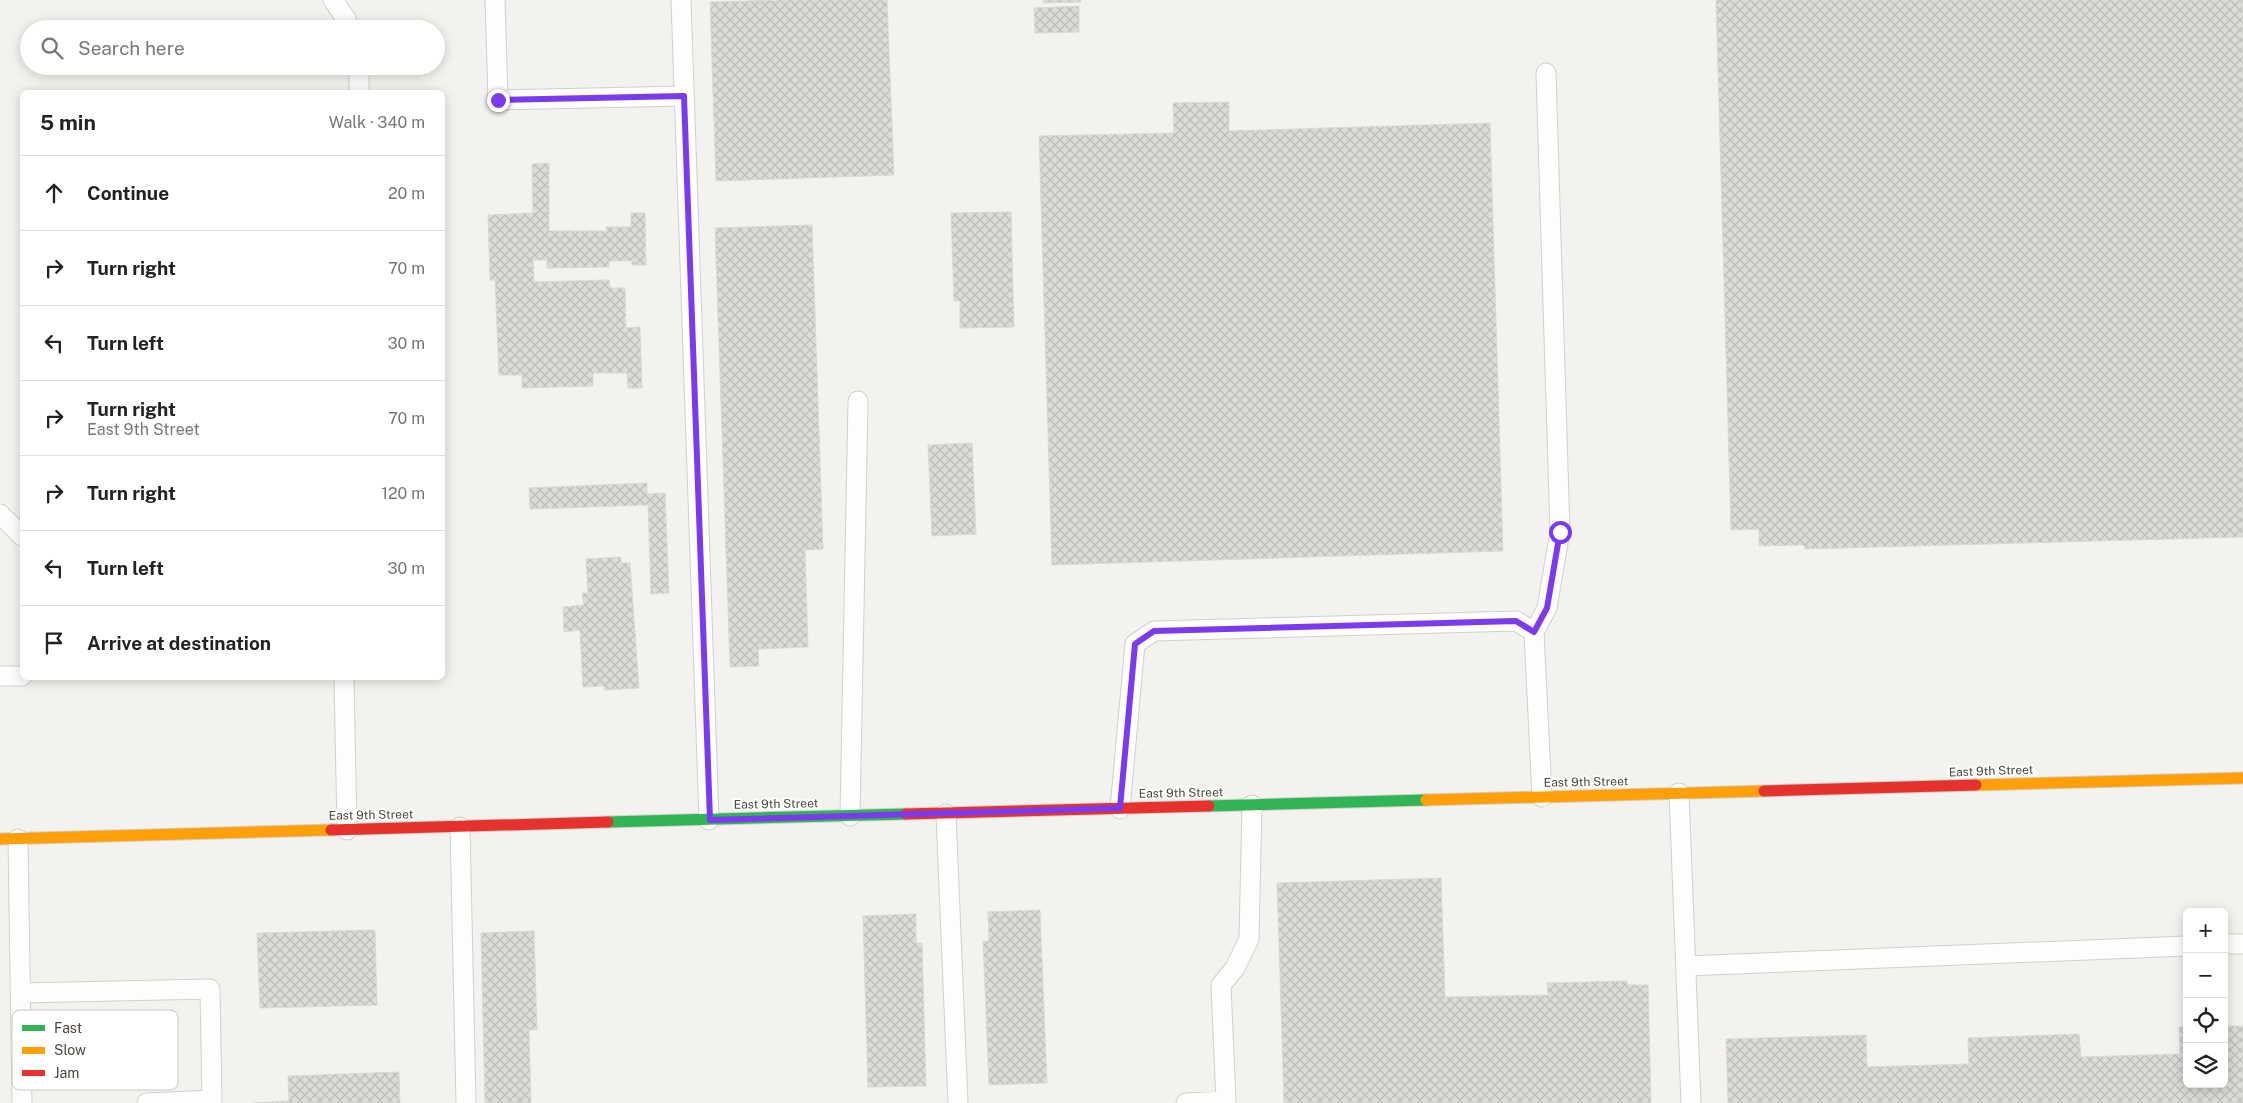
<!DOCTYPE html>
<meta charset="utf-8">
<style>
:root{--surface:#fff;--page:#f2f2f2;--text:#222;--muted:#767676;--line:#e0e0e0}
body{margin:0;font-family:"Public Sans",sans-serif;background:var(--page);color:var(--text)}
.controls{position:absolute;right:15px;bottom:15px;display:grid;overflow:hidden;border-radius:8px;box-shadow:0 2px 12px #0003}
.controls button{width:45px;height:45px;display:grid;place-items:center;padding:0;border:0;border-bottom:1px solid var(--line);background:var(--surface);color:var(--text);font:25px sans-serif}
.stop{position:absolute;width:15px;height:15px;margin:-11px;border:4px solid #7c3aed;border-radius:50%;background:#fff}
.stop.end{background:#7c3aed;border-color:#fff;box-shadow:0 1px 5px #0008}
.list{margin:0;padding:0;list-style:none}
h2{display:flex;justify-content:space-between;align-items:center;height:65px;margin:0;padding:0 20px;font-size:21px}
h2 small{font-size:16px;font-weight:400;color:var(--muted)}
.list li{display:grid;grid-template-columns:32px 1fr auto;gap:15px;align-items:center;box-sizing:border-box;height:75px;padding:0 20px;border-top:1px solid var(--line)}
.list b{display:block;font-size:19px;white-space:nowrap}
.list p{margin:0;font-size:16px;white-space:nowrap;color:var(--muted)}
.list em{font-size:16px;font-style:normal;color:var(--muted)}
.icon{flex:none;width:28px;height:28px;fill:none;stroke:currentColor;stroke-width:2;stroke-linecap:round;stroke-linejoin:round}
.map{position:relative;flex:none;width:2243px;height:1103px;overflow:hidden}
.search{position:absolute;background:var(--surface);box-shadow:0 2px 12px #0003;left:20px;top:20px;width:425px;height:55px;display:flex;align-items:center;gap:12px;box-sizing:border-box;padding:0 18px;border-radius:28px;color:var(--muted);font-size:19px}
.panel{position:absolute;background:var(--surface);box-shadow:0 2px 12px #0003;left:20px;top:90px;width:425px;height:590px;border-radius:8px}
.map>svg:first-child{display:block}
</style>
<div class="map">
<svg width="2243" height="1103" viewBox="0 0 2243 1103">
<defs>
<pattern id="building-cross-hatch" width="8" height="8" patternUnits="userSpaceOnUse" patternTransform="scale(1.25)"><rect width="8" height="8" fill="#dcdbd7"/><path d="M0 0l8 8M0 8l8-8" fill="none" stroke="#bebdb9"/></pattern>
</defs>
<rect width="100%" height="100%" fill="#f3f2ef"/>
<!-- building -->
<path fill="url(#building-cross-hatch)" stroke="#dbd9d5" d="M781 0H887L894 175 716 181 710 2Z
M1043 0H1080L1081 2 1043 3Z
M1716 0H2243V537L1805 549 1804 545 1759 546V529L1731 530Z
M1079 6V32L1035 33 1034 8Z
M1229 102V131L1490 123 1503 551 1052 565 1039 136 1174 133 1173 103Z
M549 163V231H607L606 227H631V213H645L646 265H632V261H609V267L547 268V260H533L534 282 609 280 610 288H625L626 328 640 327 642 388H628L627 373H593V386L522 388V375H499L495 280H490L488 215 533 213 532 164Z
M1011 212 1014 327 960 328V301H954L951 213Z
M812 225 823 549 805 550 808 647 758 649 759 666 730 667 715 228Z
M972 443 976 534 932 536 928 445Z
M647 483V494L665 493 669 593 651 594 648 505 530 509 529 488Z
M621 557V563H630L639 688 605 690 604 686 583 687 580 630 564 632 563 607 584 605 582 593H588L586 559Z
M1441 878 1445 997 1548 995 1547 983 1627 981V985H1648L1651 1103H1284L1277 883Z
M1040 910 1047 1083 989 1085 983 941H989L988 912Z
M916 914V943H922L926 1086 868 1087 863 916Z
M375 930 377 1005 260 1008 257 933Z
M534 931 537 1030H529L531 1103H485L481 933Z
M2224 1026H2243V1103H1728L1726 1039 1866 1035 1867 1067 1969 1064 1968 1038 2079 1034 2081 1057 2180 1054 2179 1027H2187V1084H2224Z
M399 1072 400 1103H252L289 1101 288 1076Z"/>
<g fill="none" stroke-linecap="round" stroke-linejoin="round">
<!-- lane casing -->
<g stroke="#d1d0cc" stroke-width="21">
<path id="lane" d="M333 0 346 19 349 29
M495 0 498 100 684 96
M681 0 709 820
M359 66V92
M0 514 22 536
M1534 632 1547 608 1560 532 1546 73
M0 676H22
M344 678 347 830
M1679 793 1691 1103
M1120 809 1135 644 1154 631 1516 621 1534 632 1542 797
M946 814 958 1103
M850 816 858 401
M460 827 466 1103
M18 839 22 1103
M2224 944H2243
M1686 966 2187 946
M20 993 210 989 212 1100 147 1103
M1186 1103 1226 1101 1221 985 1235 968 1249 939 1252 805"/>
</g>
<!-- fast casing -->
<g stroke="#d3d1c8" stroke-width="13">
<path id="fast" d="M1209 806 1426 800
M608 822 906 814"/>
</g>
<!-- slow casing -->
<g stroke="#d3d1c8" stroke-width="13">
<path id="slow" d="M1976 785 2243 778
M1426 800 1764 791
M0 839 331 830"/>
</g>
<!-- jam casing -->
<g stroke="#d3d1c8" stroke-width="13">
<path id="jam" d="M1764 791 1976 785
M906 814 1209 806
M331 830 608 822"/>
</g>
<!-- lane -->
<use href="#lane" stroke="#fdfdfd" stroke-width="19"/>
<!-- fast -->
<use href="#fast" stroke="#30b455" stroke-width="11"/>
<!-- slow -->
<use href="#slow" stroke="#ff9f0a" stroke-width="11"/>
<!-- jam -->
<use href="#jam" stroke="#e5322d" stroke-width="11"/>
</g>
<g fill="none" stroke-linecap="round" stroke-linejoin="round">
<!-- route -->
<path stroke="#7c3aed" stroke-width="6" d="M498 100 684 96 710 820 1120 808 1135 644 1154 631 1516 621 1534 632 1547 608 1560 532"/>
</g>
<g text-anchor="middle" stroke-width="4" stroke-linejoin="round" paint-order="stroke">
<!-- street labels -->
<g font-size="12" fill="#49453b" stroke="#fff">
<text transform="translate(1991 771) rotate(-2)" y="4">East 9th Street</text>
<text transform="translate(1586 782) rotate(-1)" y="4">East 9th Street</text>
<text transform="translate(1181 793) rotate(-1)" y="4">East 9th Street</text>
<text transform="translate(776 804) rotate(-1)" y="4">East 9th Street</text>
<text transform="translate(371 815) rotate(-1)" y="4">East 9th Street</text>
</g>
</g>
<!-- legend -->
<rect x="12" y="1010" width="166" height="80" rx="8" fill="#fff" stroke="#c8c7c4" stroke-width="1"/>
<rect x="22" y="1025" width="23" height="6" fill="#30b455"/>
<rect x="22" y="1047" width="23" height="7" fill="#ff9f0a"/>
<rect x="22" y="1070" width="23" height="6" fill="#e5322d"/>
<g font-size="14" fill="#49453b">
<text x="54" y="1033">Fast</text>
<text x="54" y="1055">Slow</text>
<text x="54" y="1078">Jam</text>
</g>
</svg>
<div class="controls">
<button>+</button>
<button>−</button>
<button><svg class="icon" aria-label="locate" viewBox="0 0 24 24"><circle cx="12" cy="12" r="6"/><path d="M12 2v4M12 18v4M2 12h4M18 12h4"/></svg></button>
<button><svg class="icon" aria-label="layers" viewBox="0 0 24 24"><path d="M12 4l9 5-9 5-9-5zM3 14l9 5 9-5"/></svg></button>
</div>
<div class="stop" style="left:1560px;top:532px"></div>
<div class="stop end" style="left:498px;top:100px"></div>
<div class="search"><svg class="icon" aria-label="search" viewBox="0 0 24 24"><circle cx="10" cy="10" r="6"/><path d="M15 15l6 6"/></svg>Search here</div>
<section class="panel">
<h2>5 min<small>Walk · 340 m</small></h2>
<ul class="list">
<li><svg class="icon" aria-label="ahead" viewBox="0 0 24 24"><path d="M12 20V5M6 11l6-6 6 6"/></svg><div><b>Continue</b></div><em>20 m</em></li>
<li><svg class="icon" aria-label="right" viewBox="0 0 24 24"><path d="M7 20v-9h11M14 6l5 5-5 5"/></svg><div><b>Turn right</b></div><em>70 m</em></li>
<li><svg class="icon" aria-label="left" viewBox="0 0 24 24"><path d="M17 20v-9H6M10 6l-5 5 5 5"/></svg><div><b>Turn left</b></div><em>30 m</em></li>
<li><svg class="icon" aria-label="right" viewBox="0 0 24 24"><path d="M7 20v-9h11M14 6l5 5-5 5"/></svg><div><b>Turn right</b><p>East 9th Street</p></div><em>70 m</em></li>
<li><svg class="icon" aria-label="right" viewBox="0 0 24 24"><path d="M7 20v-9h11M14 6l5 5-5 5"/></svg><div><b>Turn right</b></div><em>120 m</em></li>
<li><svg class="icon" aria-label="left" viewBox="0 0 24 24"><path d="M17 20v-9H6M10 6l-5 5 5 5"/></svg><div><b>Turn left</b></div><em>30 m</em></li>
<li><svg class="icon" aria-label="arrive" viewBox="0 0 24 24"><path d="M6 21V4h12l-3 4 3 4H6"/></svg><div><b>Arrive at destination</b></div></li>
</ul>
</section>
</div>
